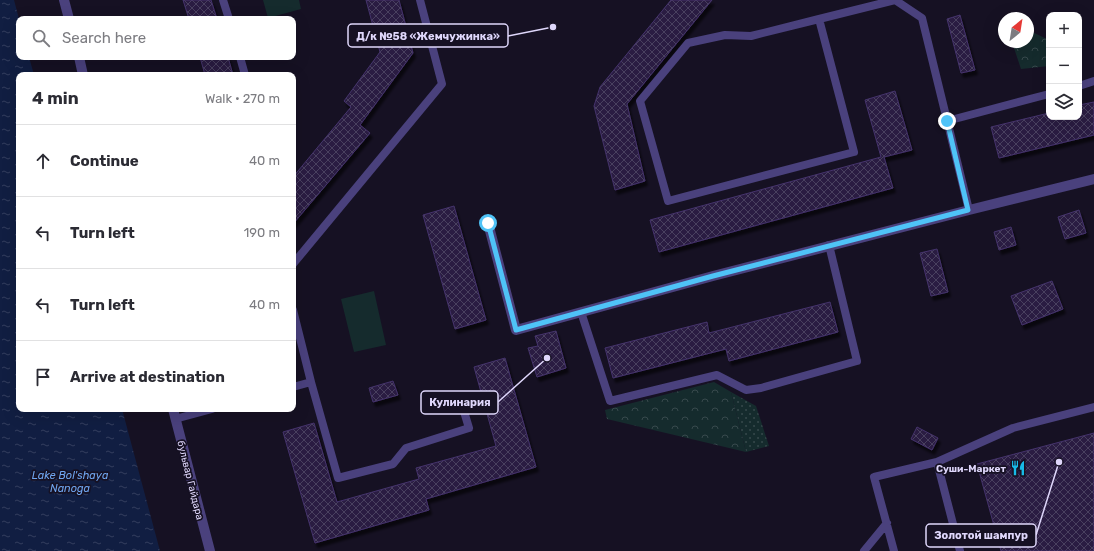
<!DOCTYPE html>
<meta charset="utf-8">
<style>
:root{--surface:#fff;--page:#f7f7f7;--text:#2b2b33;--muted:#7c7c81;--line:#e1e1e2}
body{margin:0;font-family:Rubik,sans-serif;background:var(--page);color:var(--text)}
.controls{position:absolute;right:12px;top:12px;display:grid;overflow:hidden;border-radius:8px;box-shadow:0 4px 16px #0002}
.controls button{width:36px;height:36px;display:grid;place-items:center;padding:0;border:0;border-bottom:1px solid var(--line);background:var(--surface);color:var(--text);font:20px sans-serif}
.compass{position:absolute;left:998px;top:12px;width:36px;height:36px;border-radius:50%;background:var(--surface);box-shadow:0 4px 16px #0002;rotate:30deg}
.stop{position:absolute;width:12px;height:12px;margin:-9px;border:3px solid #4fc3f7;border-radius:50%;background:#fff}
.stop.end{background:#4fc3f7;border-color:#fff;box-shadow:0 1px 4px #0008}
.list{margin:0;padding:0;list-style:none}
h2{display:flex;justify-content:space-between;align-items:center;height:52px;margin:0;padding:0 16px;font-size:17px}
h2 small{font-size:13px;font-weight:400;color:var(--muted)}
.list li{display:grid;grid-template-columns:26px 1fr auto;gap:12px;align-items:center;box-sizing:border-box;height:72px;padding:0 16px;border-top:1px solid var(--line)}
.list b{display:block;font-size:15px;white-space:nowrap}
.list em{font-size:13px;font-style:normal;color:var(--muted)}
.icon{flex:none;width:22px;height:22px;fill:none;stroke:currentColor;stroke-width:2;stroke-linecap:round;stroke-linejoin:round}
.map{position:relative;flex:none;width:1094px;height:551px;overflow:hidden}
.search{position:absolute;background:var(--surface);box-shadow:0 4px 16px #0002;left:16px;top:16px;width:280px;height:44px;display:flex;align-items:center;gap:10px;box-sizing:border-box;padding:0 14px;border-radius:8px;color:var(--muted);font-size:15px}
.panel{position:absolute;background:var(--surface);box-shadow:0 4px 16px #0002;left:16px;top:72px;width:280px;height:340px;border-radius:8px}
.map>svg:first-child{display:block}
</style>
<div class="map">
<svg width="1094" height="551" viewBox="0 0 1094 551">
<defs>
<pattern id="grass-dots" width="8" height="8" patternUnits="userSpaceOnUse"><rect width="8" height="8" fill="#152b2d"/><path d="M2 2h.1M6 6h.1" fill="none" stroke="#37494c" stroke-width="1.8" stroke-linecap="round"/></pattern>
<pattern id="forest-crowns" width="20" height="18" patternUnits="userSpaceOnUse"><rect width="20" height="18" fill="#152b2d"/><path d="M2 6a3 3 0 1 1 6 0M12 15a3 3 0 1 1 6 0" fill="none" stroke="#37494c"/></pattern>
<pattern id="water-ripples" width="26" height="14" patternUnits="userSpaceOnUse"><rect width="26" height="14" fill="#111e42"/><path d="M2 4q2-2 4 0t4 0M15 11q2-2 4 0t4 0" fill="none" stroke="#333e5e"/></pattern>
<pattern id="building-cross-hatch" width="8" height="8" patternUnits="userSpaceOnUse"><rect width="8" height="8" fill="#2a1f42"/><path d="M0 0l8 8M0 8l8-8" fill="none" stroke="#483f5e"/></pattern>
<filter id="shadow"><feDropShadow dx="2.5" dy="4.5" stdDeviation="1" flood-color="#0009"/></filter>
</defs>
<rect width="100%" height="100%" fill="#161123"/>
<!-- grass -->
<path fill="url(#grass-dots)" d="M731 392 756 406 769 446 746 452Z"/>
<!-- forest -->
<path fill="url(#forest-crowns)" d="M1028 30 1049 40V66L1021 69 1012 42H1028Z
M714 382 731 392 746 452 607 419 605 410Z"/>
<!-- garden -->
<path fill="#152b2d" d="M263 0H299L301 9 268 18Z
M374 291 386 345 354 352 341 299Z"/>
<!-- water -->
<path fill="url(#water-ripples)" d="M0 0H14L19 19V57H29L34 75H19V409H122L160 551H0Z"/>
<!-- building -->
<path fill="url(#building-cross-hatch)" stroke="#45336c" filter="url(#shadow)" d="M183 0H211L217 19H189Z
M366 0H399L413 53 360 125 370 133 293 224V177L351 107 344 101 380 52Z
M671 0H712L627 104 645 181 615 190 594 106 600 87Z
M960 15 975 70 961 73 947 19Z
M200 57H228L233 75H205Z
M895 91 912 150 884 157 893 188 659 252 650 220 881 157 865 100Z
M1094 102V135L999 158 991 127 1049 113V117H1079V105Z
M454 206 486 320 455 329 423 215Z
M1079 210 1086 233 1065 239 1058 217Z
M1011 227 1016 245 999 250 994 232Z
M937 249 948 292 931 296 920 253Z
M1052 281 1063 309 1022 325 1011 296Z
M830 302 838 332 729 361 726 349 613 378 605 348 707 322 709 333Z
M556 331 566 368 537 377 528 348 538 346 535 336Z
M505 358 536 467 426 499 429 510 315 543 283 432 314 423 337 502 419 479 416 468 496 446 474 367Z
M393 381 398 395 373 402 369 388Z
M917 427 938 438 932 450 911 439Z
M1094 433V551H1001L977 464Z"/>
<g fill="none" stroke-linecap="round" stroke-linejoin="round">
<!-- service -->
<path stroke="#4a417d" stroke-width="8" d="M223 0 229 19
M895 0 922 18 969 210
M819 19 751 36 725 35 688 43 640 101 668 201 854 152 819 19 895 0
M240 57 245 75
M1079 86 1094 81
M947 121 1049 94
M293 264 442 84 420 0
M293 310 311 382 293 387
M581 312 610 401 717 375 746 390 761 388 857 361 829 245
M311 382 338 478 393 464 406 448 469 428 462 405
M175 419 212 409
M937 462 960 551
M864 551 887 523
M894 551 874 477 937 462 1013 428 1094 407"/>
<!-- minor -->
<path stroke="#4a417d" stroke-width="10" d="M488 223 516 330 713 276 969 210 1094 179"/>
<!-- tertiary -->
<path stroke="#4a417d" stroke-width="10" d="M64 0 69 19
M79 57 83 75
M173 409 210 551"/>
</g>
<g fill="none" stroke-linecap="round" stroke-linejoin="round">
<!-- route -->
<path stroke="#4fc3f7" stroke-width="5" d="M488 223 516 330 713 276 968 210 947 121"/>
</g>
<!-- icons -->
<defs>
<g id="restaurant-bare" transform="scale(1.2)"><path d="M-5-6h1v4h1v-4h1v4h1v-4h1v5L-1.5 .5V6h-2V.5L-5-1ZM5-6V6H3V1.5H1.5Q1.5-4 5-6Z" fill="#18bae6" stroke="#161123" stroke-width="2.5" paint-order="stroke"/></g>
</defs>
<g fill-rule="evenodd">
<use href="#restaurant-bare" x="1018" y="468"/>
</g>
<g text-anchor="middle" stroke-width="3.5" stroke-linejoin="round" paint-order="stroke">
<!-- poi labels -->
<g font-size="10" font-weight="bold" fill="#dfd7fb" stroke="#161123" text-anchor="end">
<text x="1006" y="472">Суши-Маркет</text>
</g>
<!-- street labels -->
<g font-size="10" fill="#dfd7fb" stroke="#161123">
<text transform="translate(191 480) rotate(76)" y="4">бульвар Гайдара</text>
</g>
<!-- water labels -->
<g font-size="11" font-style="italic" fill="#70a6f0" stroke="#161123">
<text x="70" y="479">Lake Bol'shaya<tspan x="70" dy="13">Nanoga</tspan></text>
</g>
</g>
<!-- callouts -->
<path fill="none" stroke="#dfd7fb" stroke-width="1.5" d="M553 27L508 36M547 358L498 402M1059 462L1036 535"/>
<g fill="#dfd7fb" stroke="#161123" stroke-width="1.5">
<circle cx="553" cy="27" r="4"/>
<circle cx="547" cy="358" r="4"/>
<circle cx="1059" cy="462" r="4"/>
</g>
<g fill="#161123" stroke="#dfd7fb" stroke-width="1.5">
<rect x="348" y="24" width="160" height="23" rx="4"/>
<rect x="421" y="391" width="77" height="23" rx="4"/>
<rect x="926" y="524" width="110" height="23" rx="4"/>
</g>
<g font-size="11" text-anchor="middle" font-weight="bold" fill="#dfd7fb">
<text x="428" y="40">Д/к №58 «Жемчужинка»</text>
<text x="460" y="406">Кулинария</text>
<text x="981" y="539">Золотой шампур</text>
</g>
</svg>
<div class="controls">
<button>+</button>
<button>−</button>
<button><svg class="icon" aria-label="layers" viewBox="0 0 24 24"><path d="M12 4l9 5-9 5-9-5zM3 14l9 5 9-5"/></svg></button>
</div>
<svg class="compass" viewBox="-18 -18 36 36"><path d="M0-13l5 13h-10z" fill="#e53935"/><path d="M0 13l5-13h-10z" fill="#7c7c81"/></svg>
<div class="stop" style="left:488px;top:223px"></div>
<div class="stop end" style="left:947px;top:121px"></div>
<div class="search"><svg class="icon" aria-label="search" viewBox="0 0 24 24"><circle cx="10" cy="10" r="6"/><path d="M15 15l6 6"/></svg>Search here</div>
<section class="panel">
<h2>4 min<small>Walk · 270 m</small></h2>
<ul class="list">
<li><svg class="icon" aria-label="ahead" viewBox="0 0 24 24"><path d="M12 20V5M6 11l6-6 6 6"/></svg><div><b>Continue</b></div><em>40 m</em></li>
<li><svg class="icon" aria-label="left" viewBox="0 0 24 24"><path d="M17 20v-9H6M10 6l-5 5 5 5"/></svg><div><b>Turn left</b></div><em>190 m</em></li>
<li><svg class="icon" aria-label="left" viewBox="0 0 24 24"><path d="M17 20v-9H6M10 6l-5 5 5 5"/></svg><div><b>Turn left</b></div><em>40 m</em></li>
<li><svg class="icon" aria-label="arrive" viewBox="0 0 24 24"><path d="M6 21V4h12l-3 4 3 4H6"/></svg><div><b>Arrive at destination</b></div></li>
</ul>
</section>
</div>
